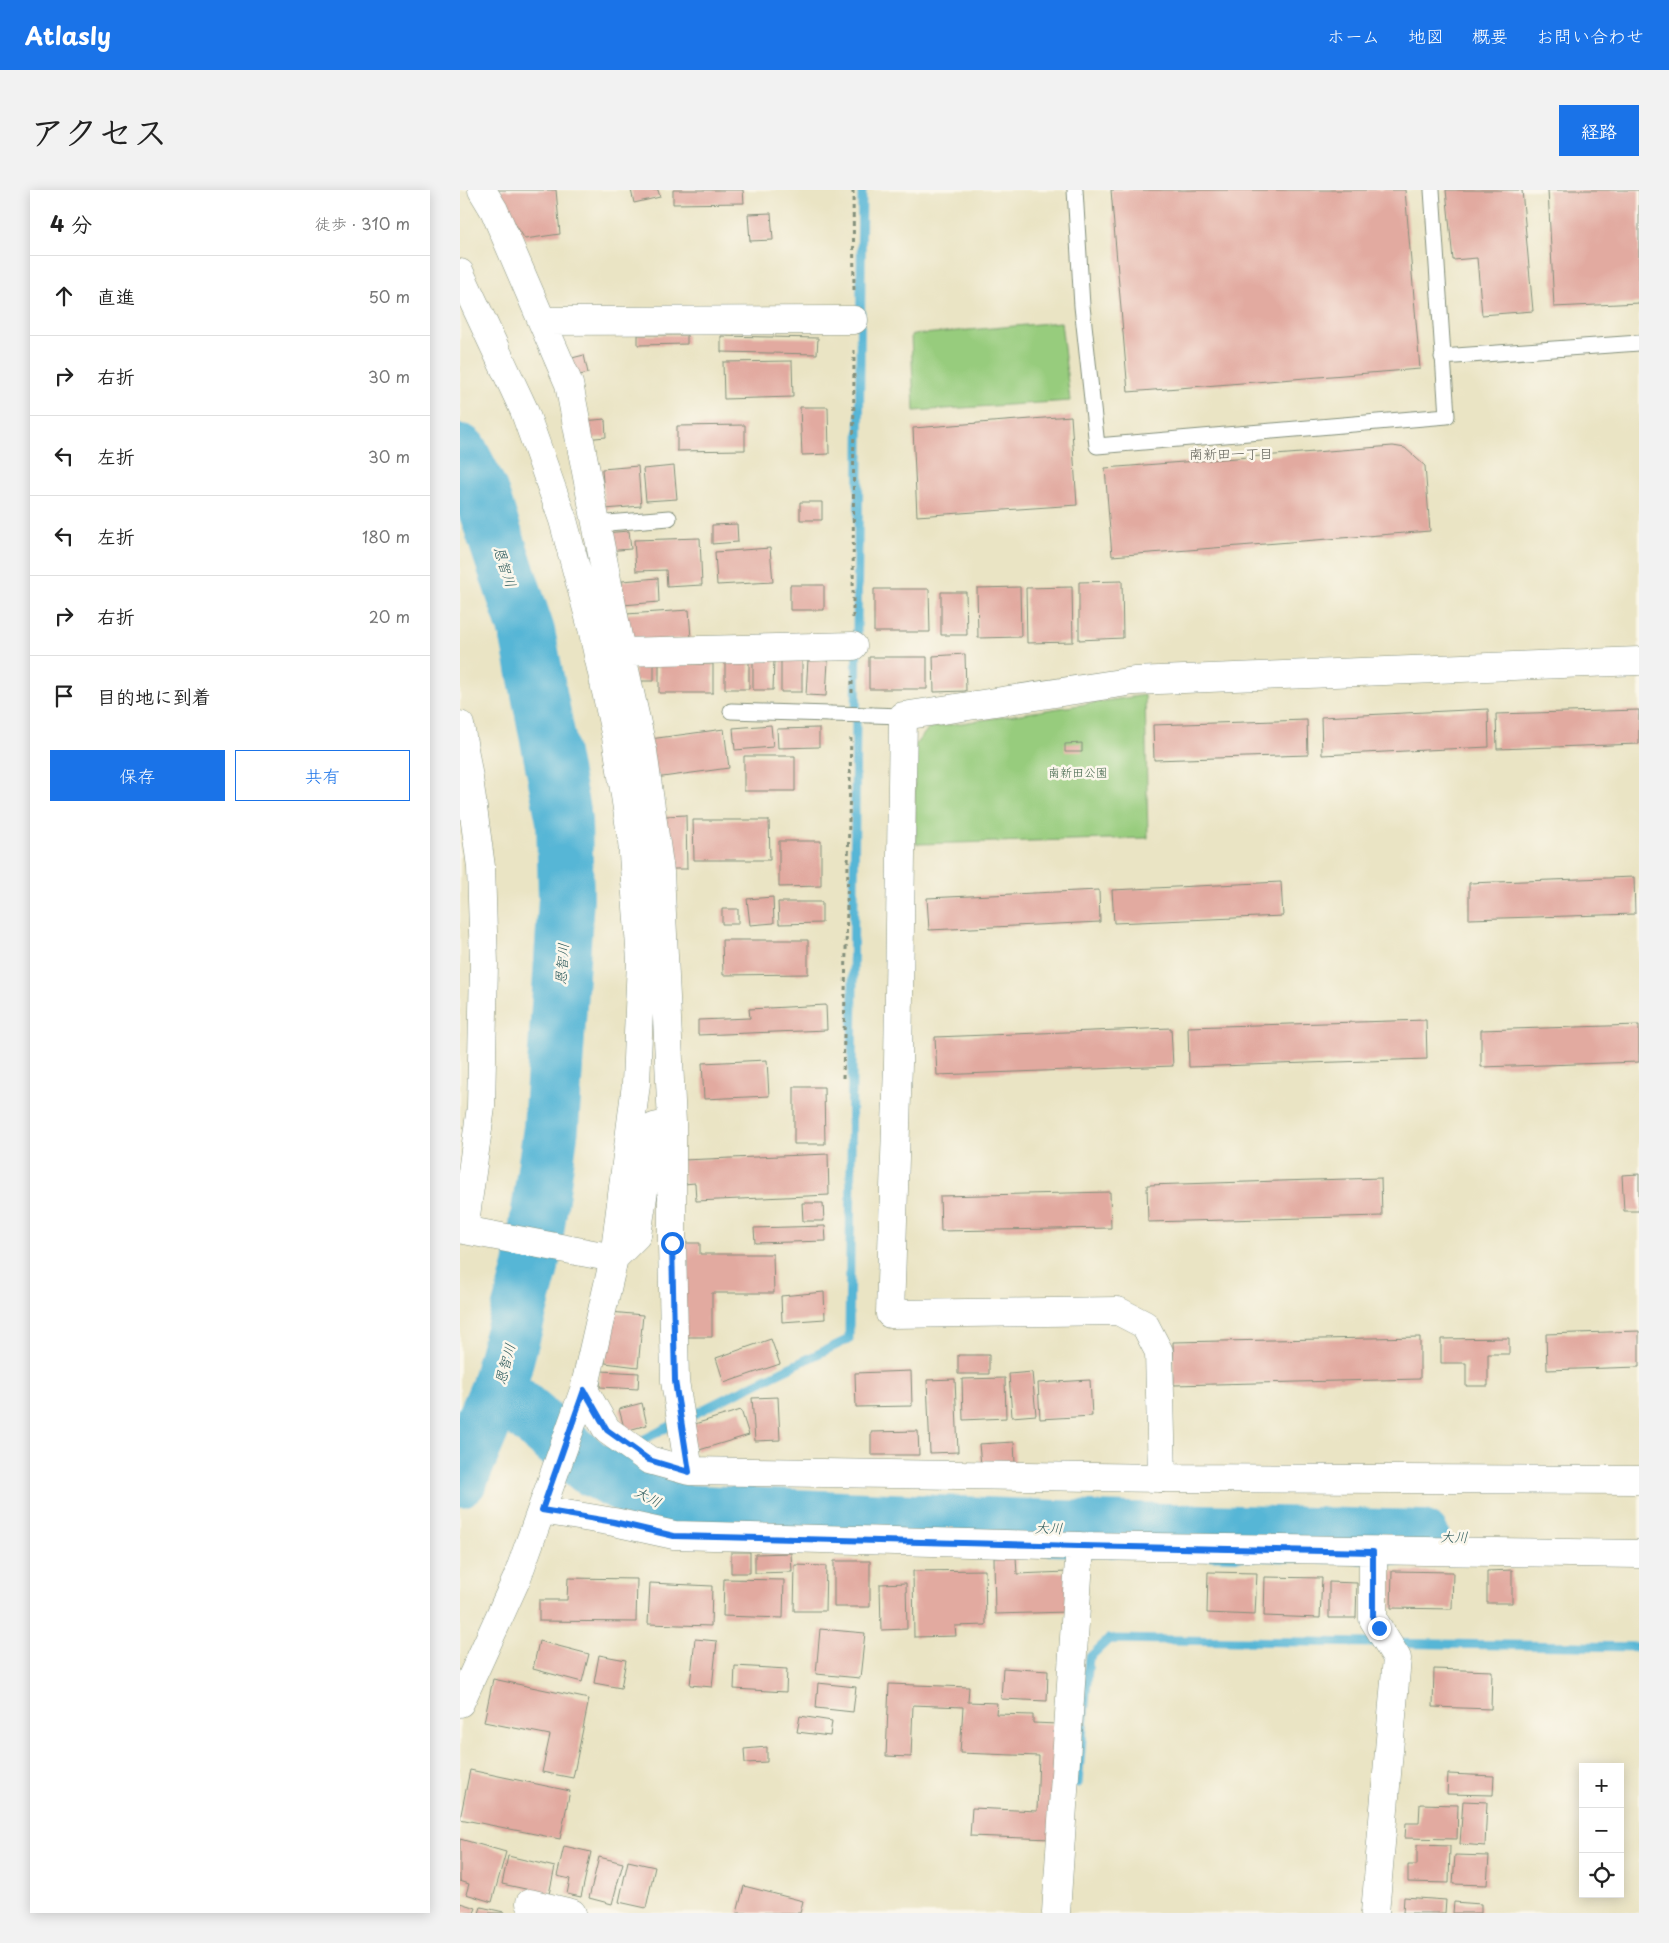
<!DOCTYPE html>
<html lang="ja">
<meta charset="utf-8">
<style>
:root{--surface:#fff;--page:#f2f2f2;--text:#222;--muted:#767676;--line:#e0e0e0;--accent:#1a73e8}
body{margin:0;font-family:"Playpen Sans","Klee One",sans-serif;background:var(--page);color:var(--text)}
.controls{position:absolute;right:15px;bottom:15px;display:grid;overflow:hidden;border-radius:0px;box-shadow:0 2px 12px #0003}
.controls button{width:45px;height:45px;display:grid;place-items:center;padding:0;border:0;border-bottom:1px solid var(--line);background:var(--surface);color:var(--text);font:25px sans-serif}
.stop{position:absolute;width:15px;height:15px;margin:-11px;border:4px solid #1a73e8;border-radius:50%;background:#fff}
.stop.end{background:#1a73e8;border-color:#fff;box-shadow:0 1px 5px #0008}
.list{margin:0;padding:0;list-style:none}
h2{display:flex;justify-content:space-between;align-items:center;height:65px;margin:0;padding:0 20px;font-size:21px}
h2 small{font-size:16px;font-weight:400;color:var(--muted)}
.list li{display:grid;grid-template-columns:32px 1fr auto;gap:15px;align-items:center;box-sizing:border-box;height:80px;padding:0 20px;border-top:1px solid var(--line)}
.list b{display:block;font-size:19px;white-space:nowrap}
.list em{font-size:16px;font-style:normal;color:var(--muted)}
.actions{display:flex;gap:10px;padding:15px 20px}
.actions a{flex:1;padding:11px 0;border:1px solid var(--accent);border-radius:0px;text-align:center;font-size:18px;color:var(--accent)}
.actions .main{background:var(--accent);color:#fff}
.icon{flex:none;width:28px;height:28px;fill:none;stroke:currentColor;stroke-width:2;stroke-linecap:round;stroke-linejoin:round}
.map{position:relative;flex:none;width:1179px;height:1723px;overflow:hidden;border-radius:0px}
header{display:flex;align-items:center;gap:30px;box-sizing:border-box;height:70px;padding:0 25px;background:var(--accent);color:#fff}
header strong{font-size:24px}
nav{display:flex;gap:28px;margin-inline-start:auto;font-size:18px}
.intro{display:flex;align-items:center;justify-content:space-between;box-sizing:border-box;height:120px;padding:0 30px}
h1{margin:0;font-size:35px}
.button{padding:12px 22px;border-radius:0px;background:var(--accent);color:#fff;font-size:18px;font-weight:700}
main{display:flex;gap:30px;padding:0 30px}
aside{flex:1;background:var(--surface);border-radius:0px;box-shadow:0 2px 12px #0003}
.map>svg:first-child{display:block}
</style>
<header>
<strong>Atlasly</strong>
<nav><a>ホーム</a><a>地図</a><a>概要</a><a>お問い合わせ</a></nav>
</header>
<div class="intro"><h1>アクセス</h1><a class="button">経路</a></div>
<main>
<aside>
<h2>4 分<small>徒歩 · 310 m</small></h2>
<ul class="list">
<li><svg class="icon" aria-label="ahead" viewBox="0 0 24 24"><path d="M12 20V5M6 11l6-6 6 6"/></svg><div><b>直進</b></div><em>50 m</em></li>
<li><svg class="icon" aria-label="right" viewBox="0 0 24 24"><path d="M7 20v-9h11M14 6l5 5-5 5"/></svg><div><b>右折</b></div><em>30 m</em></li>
<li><svg class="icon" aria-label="left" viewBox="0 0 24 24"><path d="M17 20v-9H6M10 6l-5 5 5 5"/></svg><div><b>左折</b></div><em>30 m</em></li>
<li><svg class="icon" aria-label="left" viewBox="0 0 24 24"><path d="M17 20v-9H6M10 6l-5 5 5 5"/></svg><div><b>左折</b></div><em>180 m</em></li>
<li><svg class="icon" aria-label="right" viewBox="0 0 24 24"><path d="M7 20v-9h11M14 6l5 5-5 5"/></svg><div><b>右折</b></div><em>20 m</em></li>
<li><svg class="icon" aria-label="arrive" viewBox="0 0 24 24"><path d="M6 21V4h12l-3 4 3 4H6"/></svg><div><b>目的地に到着</b></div></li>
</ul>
<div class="actions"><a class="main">保存</a><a>共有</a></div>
</aside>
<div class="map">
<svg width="1179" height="1723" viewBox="0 0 1179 1723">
<rect width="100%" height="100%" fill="#fbf7ec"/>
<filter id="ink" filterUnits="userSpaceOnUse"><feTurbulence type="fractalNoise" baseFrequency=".02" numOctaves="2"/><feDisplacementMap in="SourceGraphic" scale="10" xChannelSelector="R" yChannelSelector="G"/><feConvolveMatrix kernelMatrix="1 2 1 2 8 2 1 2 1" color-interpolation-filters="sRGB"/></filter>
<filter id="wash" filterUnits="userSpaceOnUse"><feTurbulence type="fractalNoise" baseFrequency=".0096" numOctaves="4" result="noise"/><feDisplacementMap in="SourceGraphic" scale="20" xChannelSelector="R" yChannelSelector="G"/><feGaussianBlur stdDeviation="1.12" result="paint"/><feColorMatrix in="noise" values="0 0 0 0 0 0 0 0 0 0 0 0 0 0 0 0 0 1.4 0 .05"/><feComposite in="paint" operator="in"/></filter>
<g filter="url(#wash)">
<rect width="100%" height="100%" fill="#eae4c4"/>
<!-- green -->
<path fill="#97cc7d" stroke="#5b8458" d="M601 132 610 211 454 221 451 145Z
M685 505 688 648 456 654 454 556 469 538Z"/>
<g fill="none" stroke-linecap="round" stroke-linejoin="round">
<!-- stream -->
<path stroke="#57b6d6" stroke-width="9" d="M129 1277 268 1207 389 1149 402 0
M618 1593 629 1468 649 1449 1179 1457"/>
<!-- river -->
<path stroke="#57b6d6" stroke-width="56" d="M0 262 20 301 67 442 104 631 106 708 91 938 71 1077 38 1199 0 1289
M38 1199 129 1277 218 1322 594 1338 962 1348"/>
</g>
<g id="blocks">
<!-- building -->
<path fill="#e2aaa0" d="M33 0H96L100 44 65 49Z
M171 0H198L200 7 174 13Z
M213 0H283L284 13 213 14Z
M651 0H945L960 179 668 202Z
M986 0H1062L1073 121 1022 125 1017 68 993 70Z
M1088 0H1179V113L1094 117Z
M311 23 313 50 290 51 288 24Z
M178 145H227V154L178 155Z
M261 146 358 148 357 164 261 162Z
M124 165 128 183 112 187 108 169Z
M332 171 333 207 264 209 263 172Z
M340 217H368L369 264 342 265Z
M611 226 617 315 457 326 453 238Z
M145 229 146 247 125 249 124 231Z
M285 235V260L217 261V236Z
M933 256 945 258 965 276 970 341 652 366 645 278Z
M178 276 181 316 145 319 142 279Z
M214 276 217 309 186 311 183 279Z
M340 312H362V330H340Z
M277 334 278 352 252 354V335Z
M169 341 171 359 145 361 144 343Z
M240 348 242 395 207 397 206 380 176 381 174 350Z
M310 358 313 392 257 395 255 362Z
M198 388 199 412 163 415 162 391Z
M662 391 663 448 619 450V392Z
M330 395H364V420H330Z
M560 397 561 447 518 448 517 398Z
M612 397 613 452 567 453 566 398Z
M414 399H469L470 442H414Z
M481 402H506L507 445H481Z
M229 420 231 448 168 452 166 424Z
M505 464 506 501 474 502 473 466Z
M409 467H467V499H409Z
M265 469 289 470V499H265Z
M348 469 368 471 366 506 346 505Z
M293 470H314L313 500H293Z
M321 470H342V502H321Z
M175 471H194V491H175Z
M199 474H253V503H199Z
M1028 519 1029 557 862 565 861 527Z
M1179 520V554L1037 559 1036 524Z
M847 530 848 565 694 570 693 535Z
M311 535 313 557 275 560 273 538Z
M359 538V557L318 558 317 539Z
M264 539 269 578 195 588 190 549Z
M622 553V562H605V554Z
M284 566H335V601H284Z
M226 625 227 679H207L206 626Z
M233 630H309L310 670H234Z
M319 651H361V696L319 697Z
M1174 687 1175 724 1009 729V693Z
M821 692 823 726 654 733 652 700Z
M639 700 640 732 469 740 467 708Z
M313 707 314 733 290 735 287 709Z
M318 712H362V733L319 734Z
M262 719H278V734H262Z
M262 750H348V784L263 785Z
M366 815 367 840 238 845V830L290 828 289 819Z
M966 830 967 869 729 877 728 837Z
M1179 835V872L1021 877V840Z
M711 838 713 876 477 885 475 847Z
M307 870 309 906 244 909 242 873Z
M334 897H364L365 954H334Z
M368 964 369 1005 236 1011 235 993 224 994 223 970Z
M1179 984V1021H1164L1162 985Z
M921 988 922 1026 688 1032 687 995Z
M650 1002 651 1038 481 1041 480 1006Z
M342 1013H363L364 1031H343Z
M365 1036 366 1051 295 1053 294 1038Z
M221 1053H240V1064H313L314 1103H252V1147H222Z
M364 1102 365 1129 322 1132 321 1106Z
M150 1122 183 1125 178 1177 145 1173Z
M1179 1141V1177L1087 1180 1086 1144Z
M960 1147V1189L714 1195 713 1152Z
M1049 1148V1164H1028V1196H1006V1173H981V1149Z
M311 1149 320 1174 264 1193 256 1168Z
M498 1165H529V1184H498Z
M141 1181 179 1183 178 1199 140 1197Z
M451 1181 452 1216 396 1217 395 1183Z
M572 1182 576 1225 552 1227 549 1184Z
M545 1188 546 1228 503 1230 502 1189Z
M495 1189 498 1262 470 1263 467 1190Z
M630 1190 632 1226 580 1229 578 1193Z
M318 1207 320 1250 295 1251 292 1208Z
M182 1213 187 1235 165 1241 159 1219Z
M281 1220 289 1245 236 1261 228 1236Z
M458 1241 459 1265H411V1242Z
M554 1252 555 1273 521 1275 519 1254Z
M271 1362H290V1383H271Z
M331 1363 332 1382 295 1383V1364Z
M556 1367 557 1384 607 1382 608 1422 535 1424 534 1368Z
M374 1371H410V1417H374Z
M335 1375 366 1376 365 1421H334Z
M525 1380 526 1435 495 1436 496 1446 454 1447 453 1381Z
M1052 1380V1413H1027V1381Z
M932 1381 993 1382 992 1419 931 1418Z
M748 1382 797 1383 795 1425 747 1423Z
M805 1387 862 1388 860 1428 804 1426Z
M108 1388 177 1389 176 1432 79 1431V1410H107Z
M264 1389 324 1390 323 1428 263 1426Z
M869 1392 897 1393 896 1428H869Z
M190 1393 252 1396 251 1436 188 1434Z
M446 1393 447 1439 421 1440 420 1394Z
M360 1439 405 1443 400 1488 356 1484Z
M235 1449 257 1451 252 1497 230 1495Z
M79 1451 129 1464 122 1492 73 1479Z
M139 1465 166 1470 161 1498 134 1493Z
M275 1476 327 1479 326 1502 274 1499Z
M543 1478 588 1481 587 1511 541 1509Z
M974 1479 1032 1481 1031 1519 973 1517Z
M33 1489 129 1509 113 1588 82 1582 90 1545 24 1532Z
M358 1493 396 1497 393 1522 356 1518Z
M429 1494 509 1497 508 1512 537 1513 536 1524 573 1525V1533L597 1534 592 1649 510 1646 512 1618 577 1621 579 1566 500 1563 503 1517 453 1515 451 1567 426 1566Z
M340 1526 372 1531 370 1546 337 1542Z
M307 1557V1572L285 1573 284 1559Z
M10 1580 110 1601 100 1649 0 1629Z
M988 1584 1034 1586 1033 1605 987 1604Z
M1003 1611 1027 1612 1025 1656 1000 1654Z
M960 1614 998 1615 997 1649 945 1648 946 1633H959Z
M0 1649 46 1662 32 1712 6 1704 9 1694 0 1691Z
M957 1655 990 1656 989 1693 948 1692V1675H957Z
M104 1656 131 1662 121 1707 107 1704 110 1689 97 1686Z
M995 1665 1029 1666 1027 1695 993 1694Z
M48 1666 95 1677 89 1704 42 1694Z
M139 1667 163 1673 152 1714 129 1708Z
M168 1671 195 1677 186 1718 159 1712Z
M284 1696 343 1711 340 1723H277Z
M944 1707 986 1710 985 1723H943Z
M994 1712 1021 1714V1723H993Z
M0 1713 16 1718 14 1723H0Z
M21 1717 44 1722V1723H19Z"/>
</g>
</g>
<g filter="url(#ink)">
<use href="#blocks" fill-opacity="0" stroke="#84907c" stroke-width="1"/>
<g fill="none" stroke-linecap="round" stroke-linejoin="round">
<!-- lane casing -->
<g stroke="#84907c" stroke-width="17">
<path id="lane" d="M615 0 622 116 637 256 987 226 972 0
M982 167 1179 153
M136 334 209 328
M271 521 370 524
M412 525 443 526"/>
</g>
<!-- street casing -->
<g stroke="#84907c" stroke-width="29">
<path id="street" d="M0 83 64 220 103 330 132 438 156 547 172 651 181 770 176 894 154 1068 4 1040 21 917 24 774 21 677 9 588 0 535
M82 131 394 130
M161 462 393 456
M212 933V1053L215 1191 229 1281
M124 1200 147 1240 189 1270 229 1281 702 1288
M82 1320 154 1332 214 1345 620 1356 1179 1364
M913 1361V1429L937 1468 915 1723
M0 1513 57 1388 124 1200 154 1068 177 1045 194 937 212 933 200 682 183 561 161 462 109 194 34 20 22 0
M70 1713 112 1723
M596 1723 620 1356"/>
</g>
<!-- secondary casing -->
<g stroke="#84907c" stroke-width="29">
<path id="secondary" d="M1179 471 674 491 443 526 438 874 430 1124 658 1121 685 1135 699 1162 702 1288 1179 1290"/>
</g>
<!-- path -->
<path stroke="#84907c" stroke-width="3" stroke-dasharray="4 4" stroke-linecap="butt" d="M393 0 394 100
M393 428 394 159
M392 503V486
M383 888 391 546"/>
<!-- lane -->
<use href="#lane" stroke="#fff" stroke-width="15"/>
<!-- street -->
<use href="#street" stroke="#fff" stroke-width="28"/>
<!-- secondary -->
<use href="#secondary" stroke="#fff" stroke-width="28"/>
<!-- lane-bridge casing -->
<g stroke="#84907c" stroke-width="17" stroke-linecap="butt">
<path id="lane-bridge" d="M370 524 412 525"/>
</g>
<!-- lane-bridge -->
<use href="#lane-bridge" stroke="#fff" stroke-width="15"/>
</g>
</g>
<g fill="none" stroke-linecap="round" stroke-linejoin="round" filter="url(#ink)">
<!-- route -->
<path stroke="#1a73e8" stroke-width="6" d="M212 1053 215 1191 229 1282 189 1270 147 1240 124 1200 82 1320 154 1332 214 1346 620 1356 913 1362V1429L919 1438"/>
</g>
<g text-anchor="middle" stroke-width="5" stroke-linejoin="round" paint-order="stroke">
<!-- park labels -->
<g font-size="12" fill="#3d6146" stroke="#fbf7ec">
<text x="618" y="587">南新田公園</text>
</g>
<!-- neighbourhood labels -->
<g font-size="14" fill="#63635a" stroke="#fbf7ec">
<text x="771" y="269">南新田一丁目</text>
</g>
<!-- water labels -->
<g font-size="14" font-style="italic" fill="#2d5b5c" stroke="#fbf7ec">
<text transform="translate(45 377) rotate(72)" y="5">恩智川</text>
<text transform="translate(102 774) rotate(-86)" y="5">恩智川</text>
<text transform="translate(45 1174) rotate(-75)" y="5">恩智川</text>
<text transform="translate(188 1307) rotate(27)" y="5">大川</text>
<text transform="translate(589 1338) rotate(2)" y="5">大川</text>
<text transform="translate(994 1347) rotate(1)" y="5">大川</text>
</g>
</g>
</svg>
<div class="controls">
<button>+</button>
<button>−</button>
<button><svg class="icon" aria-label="locate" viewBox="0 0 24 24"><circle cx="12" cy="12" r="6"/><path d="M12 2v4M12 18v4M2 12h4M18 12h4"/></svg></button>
</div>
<div class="stop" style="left:212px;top:1053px"></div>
<div class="stop end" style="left:919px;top:1438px"></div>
</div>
</main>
